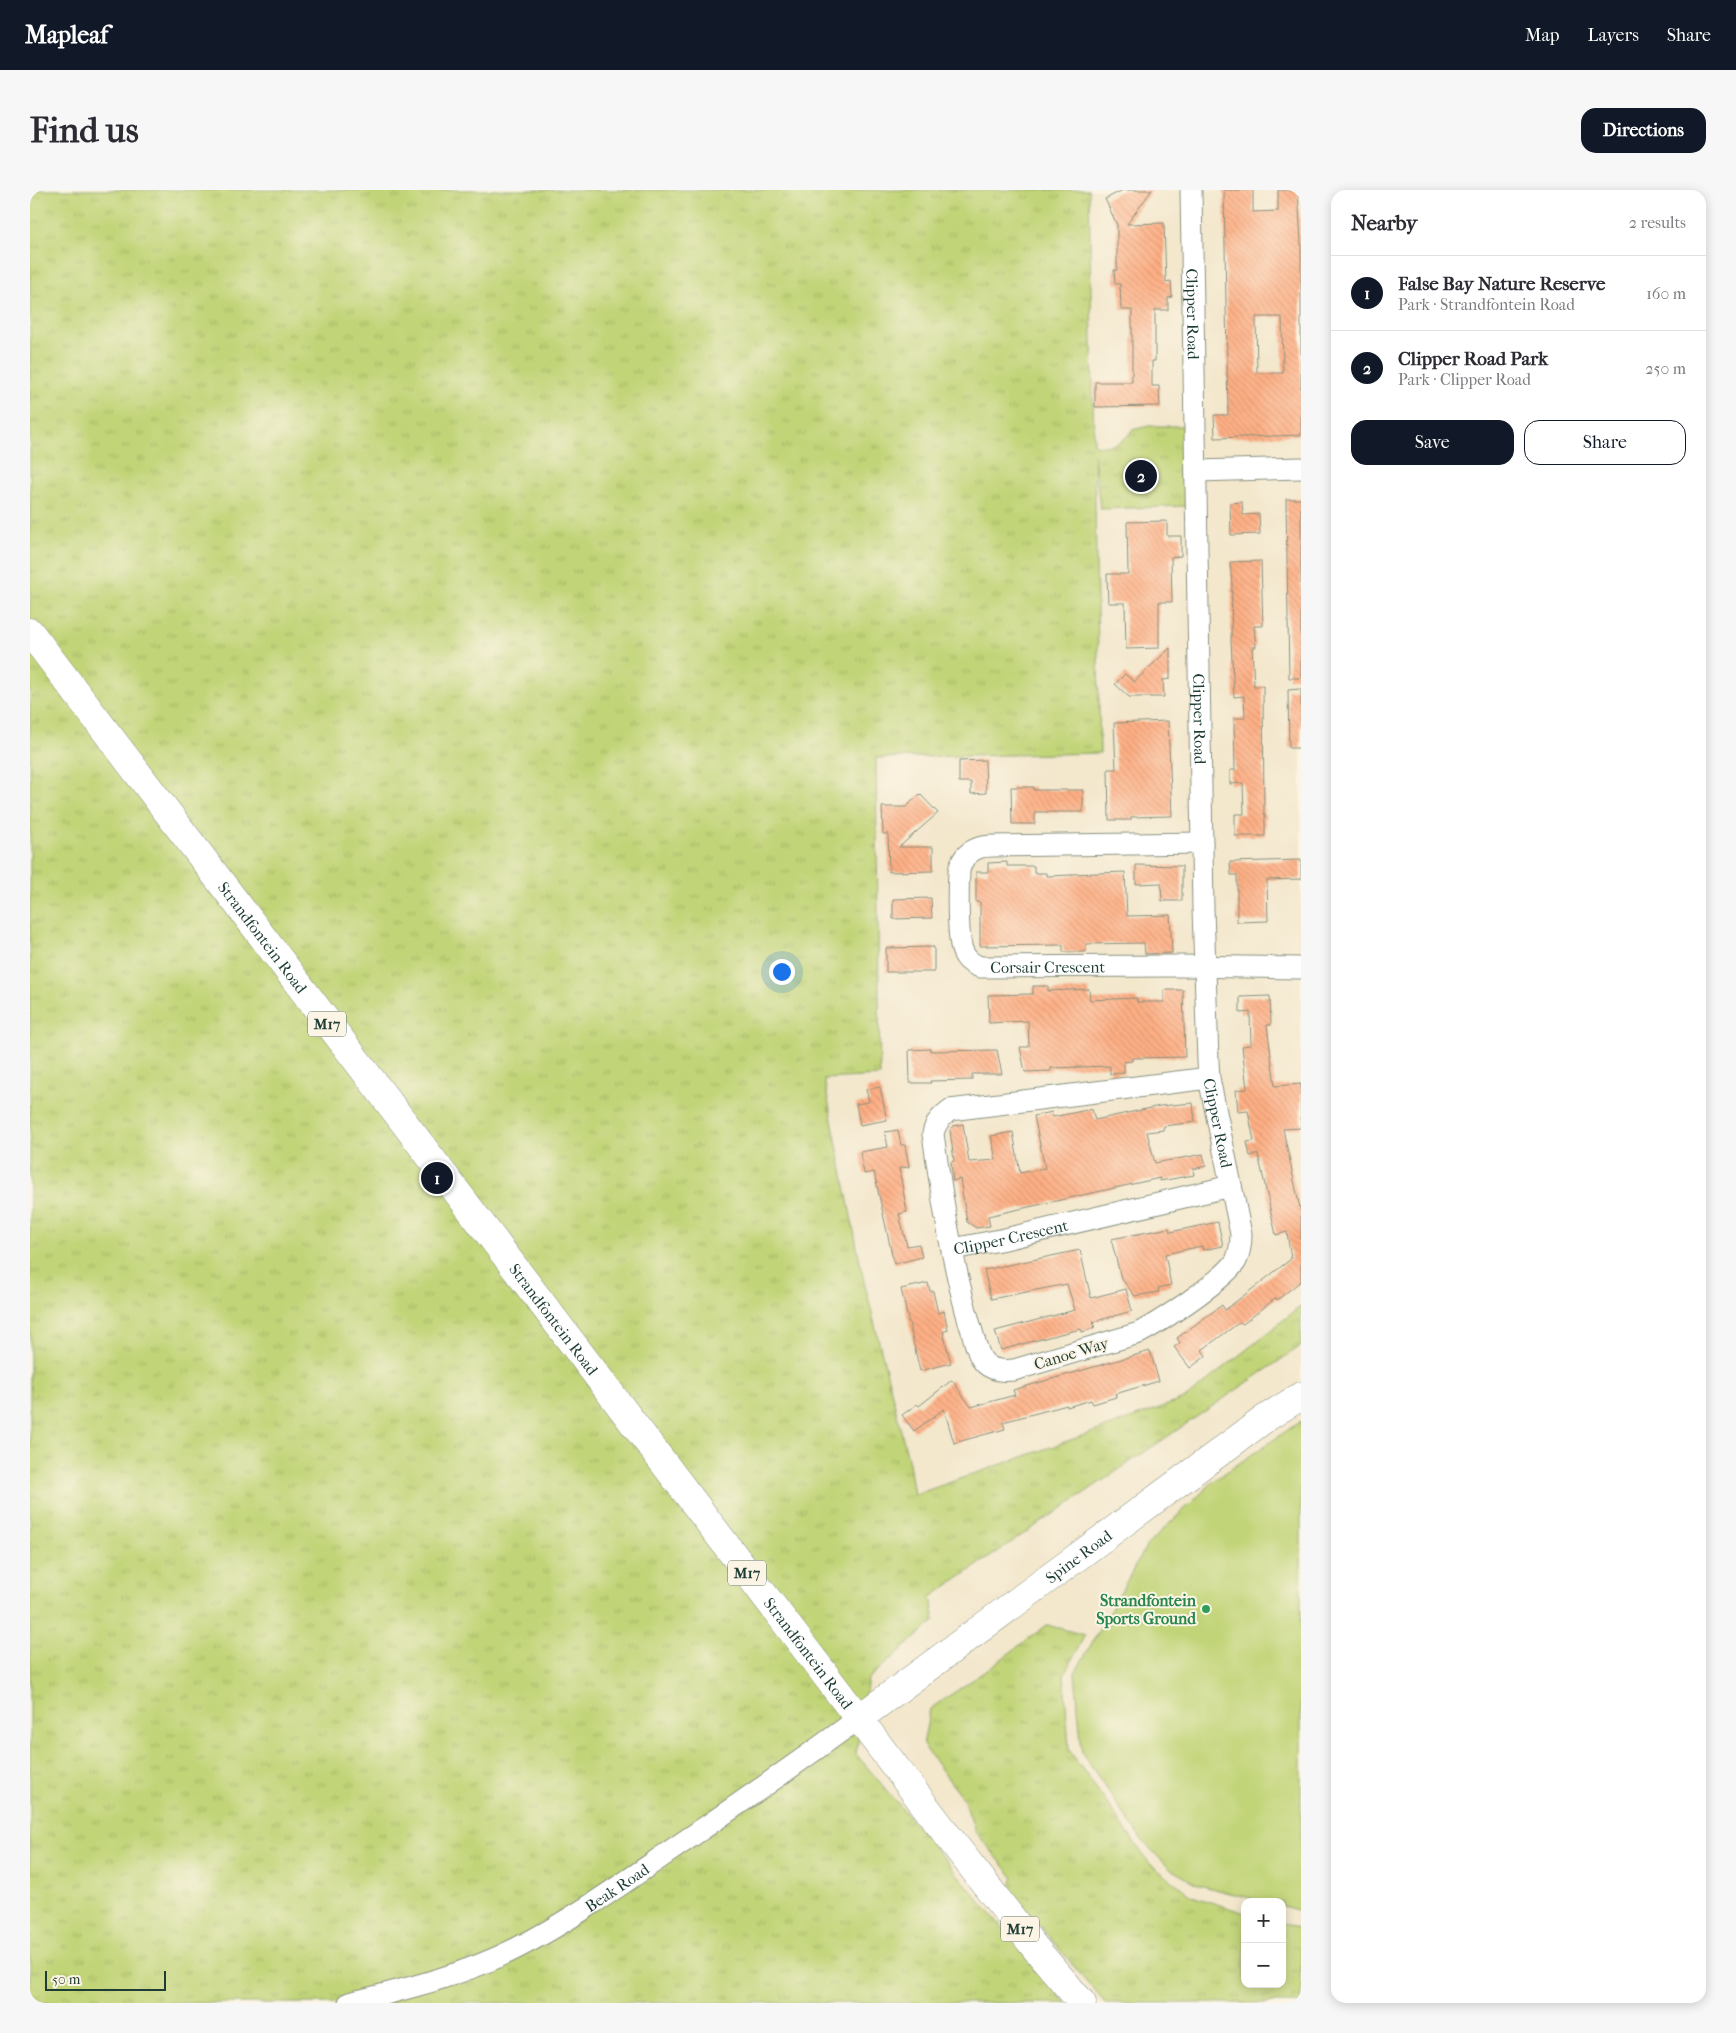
<!DOCTYPE html>
<meta charset="utf-8">
<style>
:root{--surface:#fff;--page:#f7f7f7;--text:#2b2b33;--muted:#7c7c81;--line:#e1e1e2;--accent:#111827}
body{margin:0;font-family:"IM FELL French Canon",serif;background:var(--page);color:var(--text)}
.controls{position:absolute;right:15px;bottom:15px;display:grid;overflow:hidden;border-radius:10px;box-shadow:0 2px 12px #0003}
.controls button{width:45px;height:45px;display:grid;place-items:center;padding:0;border:0;border-bottom:1px solid var(--line);background:var(--surface);color:var(--text);font:25px sans-serif}
.scale{position:absolute;left:15px;bottom:12px;width:121px;box-sizing:border-box;padding-left:5px;border:2px solid #1f3d34;border-top:0;font-size:14px;line-height:18px;white-space:nowrap;color:#1f3d34;-webkit-text-stroke:4px #fcf5e5;paint-order:stroke}
.you{position:absolute;left:751px;top:781px;width:18px;height:18px;margin:-12px;border:4px solid #fff;border-radius:50%;background:#1a73e8;box-shadow:0 0 0 8px #1a73e833}
.badge{display:grid;place-items:center;width:32px;height:32px;border-radius:50%;background:var(--accent);color:#fff;font-size:16px;font-weight:700}
.pin{position:absolute;translate:-50% -50%;border:2px solid #fff;box-shadow:0 1px 5px #0006}
.list{margin:0;padding:0;list-style:none}
h2{display:flex;justify-content:space-between;align-items:center;height:65px;margin:0;padding:0 20px;font-size:21px}
h2 small{font-size:16px;font-weight:400;color:var(--muted)}
.list li{display:grid;grid-template-columns:32px 1fr auto;gap:15px;align-items:center;box-sizing:border-box;height:75px;padding:0 20px;border-top:1px solid var(--line)}
.list b{display:block;font-size:19px;white-space:nowrap}
.list p{margin:0;font-size:16px;white-space:nowrap;color:var(--muted)}
.list em{font-size:16px;font-style:normal;color:var(--muted)}
.actions{display:flex;gap:10px;padding:15px 20px}
.actions a{flex:1;padding:11px 0;border:1px solid var(--accent);border-radius:15px;text-align:center;font-size:18px;color:var(--accent)}
.actions .main{background:var(--accent);color:#fff}
.map{position:relative;flex:none;width:1271px;height:1813px;overflow:hidden;border-radius:15px}
header{display:flex;align-items:center;gap:30px;box-sizing:border-box;height:70px;padding:0 25px;background:var(--accent);color:#fff}
header strong{font-size:24px}
nav{display:flex;gap:28px;margin-inline-start:auto;font-size:18px}
.intro{display:flex;align-items:center;justify-content:space-between;box-sizing:border-box;height:120px;padding:0 30px}
h1{margin:0;font-size:35px}
.button{padding:12px 22px;border-radius:15px;background:var(--accent);color:#fff;font-size:18px;font-weight:700}
main{display:flex;gap:30px;padding:0 30px}
aside{flex:1;background:var(--surface);border-radius:15px;box-shadow:0 2px 12px #0003}
.map>svg:first-child{display:block}
</style>
<header>
<strong>Mapleaf</strong>
<nav><a>Map</a><a>Layers</a><a>Share</a></nav>
</header>
<div class="intro"><h1>Find us</h1><a class="button">Directions</a></div>
<main>
<div class="map">
<svg width="1271" height="1813" viewBox="0 0 1271 1813">
<defs>
<pattern id="grass-tufts" width="24" height="20" patternUnits="userSpaceOnUse" patternTransform="scale(1.25)"><rect width="24" height="20" fill="#c1d477"/><path d="M3 7l-1-3M5 7V3M7 7l1-3M15 17l-1-3M17 17v-4M19 17l1-3" fill="none" stroke="#a5b768"/></pattern>
<pattern id="building-back-hatch" width="6" height="6" patternUnits="userSpaceOnUse" patternTransform="scale(1.25)"><rect width="6" height="6" fill="#feaf84"/><path d="M-1 5l2 2M0 0l6 6M5-1l2 2" fill="none" stroke="#d99773"/></pattern>
</defs>
<rect width="100%" height="100%" fill="#fcf5e5"/>
<filter id="ink" filterUnits="userSpaceOnUse"><feTurbulence type="fractalNoise" baseFrequency=".02" numOctaves="2"/><feDisplacementMap in="SourceGraphic" scale="10" xChannelSelector="R" yChannelSelector="G"/><feConvolveMatrix kernelMatrix="1 2 1 2 8 2 1 2 1" color-interpolation-filters="sRGB"/></filter>
<filter id="wash" filterUnits="userSpaceOnUse"><feTurbulence type="fractalNoise" baseFrequency=".0096" numOctaves="4" result="noise"/><feDisplacementMap in="SourceGraphic" scale="20" xChannelSelector="R" yChannelSelector="G"/><feGaussianBlur stdDeviation="1.12" result="paint"/><feColorMatrix in="noise" values="0 0 0 0 0 0 0 0 0 0 0 0 0 0 0 0 0 1.4 0 .05"/><feComposite in="paint" operator="in"/></filter>
<g filter="url(#wash)">
<rect width="100%" height="100%" fill="#f3e7cc"/>
<!-- grass -->
<path fill="url(#grass-tufts)" stroke="#708856" d="M0 0H1059L1064 255C1082 257 1091 255 1102 240L1119 236H1155L1156 316 1070 319 1064 265 1070 563 846 568 850 886 794 889 833 1087 879 1273 884 1305 1103 1228 1156 1208 1271 1116V1156L901 1407 905 1431 838 1489 826 1564 1036 1813H0Z
M1017 1435 1055 1445 1034 1484 1039 1560 1119 1673 1162 1706 1215 1723V1794H1252V1734L1271 1737V1813H1075L1009 1735 977 1702 984 1688 945 1641 934 1610 893 1555 900 1519 954 1482Z"/>
<!-- pitch -->
<path fill="#c1d477" stroke="#708856" d="M1271 1231V1721L1252 1716V1712H1236L1169 1695 1140 1679 1111 1649 1052 1563 1045 1483 1117 1355 1186 1289Z"/>
<g id="blocks">
<!-- building -->
<path fill="url(#building-back-hatch)" fill-rule="evenodd" d="M1093 0H1122L1097 34 1134 33 1136 92 1141 91 1142 107 1138 108V120H1125V171H1122V196H1129L1130 216 1065 217V192H1102V120H1091L1090 94H1085L1084 80H1087V35L1075 9Z
M1194 0H1223V22L1248 21V0H1268L1271 53V245L1185 248 1184 225H1198ZM1226 127H1252L1253 183H1227Z
M1256 309H1271V488H1259Z
M1212 312 1213 325 1229 324 1230 344 1201 345 1200 313Z
M1137 331V346H1151V366L1141 367 1142 412H1129V458L1096 459 1095 413H1078L1077 384H1098L1097 332Z
M1231 371 1233 436H1224L1226 457H1222L1224 496H1233L1234 624H1235V646H1205V624H1214L1213 593 1200 594V580H1205L1204 528H1215L1214 506 1204 507 1201 451 1202 394 1200 372Z
M1140 458V489L1133 490 1134 507H1099L1085 494 1095 484 1104 492Z
M1271 499V558H1259L1258 500Z
M1138 531 1142 626 1101 627V630H1079L1078 579H1086L1084 533Z
M955 570 956 603 941 604V592H929V571Z
M981 597H1004V600H1053V622H1005V634H982Z
M890 604 908 623 869 657H903V681L859 682 858 644H853L852 617H876Z
M1271 670V689L1237 690 1238 731 1207 732V685H1201L1200 672Z
M977 672V676H1004V683H1016V686L1042 685V684L1095 682 1097 726 1140 725 1142 763 1115 764 1114 753 1056 754V762H1033V755L950 756V712H946V682H958V673Z
M1106 675 1152 676V711H1132L1131 693 1106 694Z
M901 708 902 728 863 729V709Z
M904 757V782H856V758Z
M1003 796H1018V801L1059 799 1060 810 1107 808V812H1134V800H1153L1155 867 1102 868V871L1094 872V883L1080 884V876L1021 878V881L995 882 990 857H999L998 831 959 833 958 805 1003 804Z
M1240 806 1241 835H1237L1245 896 1271 894V938L1253 939 1271 1023V1091L1247 1110 1246 1108 1213 1134 1210 1132 1172 1160 1176 1166 1160 1178 1144 1157 1150 1153 1147 1148 1192 1115 1195 1120 1261 1069 1257 1042 1246 1045 1228 964 1220 966 1217 952 1224 951 1218 921 1208 922 1206 900 1217 899 1212 856 1221 855 1220 822 1210 823V807Z
M900 859V861L967 860 972 884H942V890L900 891 901 893H880L879 860Z
M850 897 857 930 830 935 826 914 839 912 836 899Z
M1163 913 1165 932 1134 936 1133 940 1117 942 1125 973 1173 964 1176 976 1163 979 1164 985 1130 991V988L958 1026 960 1036 946 1038 937 1032 930 989 923 991 921 972 924 971 920 940 923 936 933 934 939 972 966 970 961 946 983 942 990 983 1015 978 1004 926 1022 922 1023 927 1062 919 1065 930 1130 916Z
M868 940 871 955H875L879 977 869 978 877 1022 869 1024 877 1056 889 1054 892 1067 864 1074 844 982 834 984 830 962 858 957 855 942Z
M1188 1032 1193 1056 1173 1060 1172 1056 1135 1064 1141 1095 1128 1098 1129 1102 1105 1106 1091 1088 1081 1049 1139 1038 1140 1042Z
M1050 1060 1061 1108 1096 1099 1102 1121 1063 1132 1065 1138 1052 1142 1051 1139 1026 1145 971 1160 965 1141 1045 1120 1037 1094 961 1109 954 1080Z
M898 1093 900 1101H903L908 1123 914 1121 918 1140 913 1142 921 1173 890 1181 871 1099Z
M1120 1161 1129 1191 1085 1204 1086 1207 1063 1214 1061 1210 1037 1217V1215L973 1232 975 1239 924 1253 914 1219 884 1241 872 1225 887 1214 889 1216 922 1190 941 1217 985 1205 983 1200Z"/>
</g>
</g>
<g filter="url(#ink)">
<use href="#blocks" fill-opacity="0" stroke="#899280" stroke-width="1"/>
<g fill="none" stroke-linecap="round" stroke-linejoin="round">
<!-- minor casing -->
<g stroke="#899280" stroke-width="23">
<g id="minor">
<path id="s1" d="M1161 0 1173 718 1178 871 1179 888 1211 1044C1211 1054 1210 1062 1206 1071 1194 1090 1130 1132 1109 1143L984 1180C973 1181 961 1181 953 1171 946 1162 944 1146 940 1135 922 1073 912 1008 903 944 905 933 911 927 920 920L1179 888"/>
<path d="M1167 281 1271 278"/>
<path id="s2" d="M1172 653 963 656C952 656 943 658 935 667 932 671 930 676 929 681 928 696 927 750 933 762 936 770 942 774 950 777L1150 776 1271 778"/>
<path id="s3" d="M923 1059 975 1049 1201 996"/>
<path id="s4" d="M319 1813C376 1799 434 1785 487 1758 536 1733 582 1701 627 1670 695 1624 762 1577 828 1529"/>
</g>
</g>
<!-- major casing -->
<g stroke="#899280" stroke-width="29">
<g id="major">
<path id="s5" d="M0 442 931 1663 1006 1759 1052 1813"/>
<path id="s6" d="M828 1529 1149 1292 1236 1228 1271 1206"/>
</g>
</g>
<!-- minor -->
<use href="#minor" stroke="#fff" stroke-width="21"/>
<!-- major -->
<use href="#major" stroke="#fff" stroke-width="28"/>
</g>
</g>
<!-- markers -->
<circle fill="#2e9e5b" stroke="#fcf5e5" stroke-width="2" cx="1176" cy="1419" r="5"/>
<g text-anchor="middle" stroke-width="4" stroke-linejoin="round" paint-order="stroke">
<!-- shield labels -->
<g fill="#fcf5e5" stroke="#617469" stroke-width="1">
<rect x="278" y="821.5" width="38" height="25" rx="4"/>
<rect x="698" y="1370.5" width="38" height="25" rx="4"/>
<rect x="971" y="1726.5" width="38" height="25" rx="4"/>
</g>
<g font-size="15" font-weight="bold" fill="#1f3d34">
<text x="297" y="839">M17</text>
<text x="717" y="1388">M17</text>
<text x="990" y="1744">M17</text>
</g>
<!-- street labels -->
<g font-size="16" fill="#1f3d34" stroke="#fcf5e5">
<text dy="6" stroke="none"><textPath href="#s1" startOffset="124">Clipper Road</textPath></text>
<text dy="6" stroke="none"><textPath href="#s1" startOffset="529">Clipper Road</textPath></text>
<text dy="6" stroke="none"><textPath href="#s5" startOffset="384">Strandfontein Road</textPath></text>
<text dy="6" stroke="none"><textPath href="#s2" startOffset="428">Corsair Crescent</textPath></text>
<text dy="6" stroke="none"><textPath href="#s1" startOffset="934">Clipper Road</textPath></text>
<text dy="6" stroke="none"><textPath href="#s3" startOffset="59">Clipper Crescent</textPath></text>
<text dy="6" stroke="none"><textPath href="#s5" startOffset="864">Strandfontein Road</textPath></text>
<text transform="translate(1041 1163) rotate(-17)" y="6">Canoe Way</text>
<text dy="6" stroke="none"><textPath href="#s6" startOffset="274">Spine Road</textPath></text>
<text dy="6" stroke="none"><textPath href="#s5" startOffset="1284">Strandfontein Road</textPath></text>
<text dy="6" stroke="none"><textPath href="#s4" startOffset="294">Beak Road</textPath></text>
</g>
<!-- leisure labels -->
<g font-size="16" font-weight="bold" fill="#27864d" stroke="#fcf5e5" text-anchor="end">
<text x="1166" y="1416">Strandfontein<tspan x="1166" dy="18">Sports Ground</tspan></text>
</g>
</g>
</svg>
<div class="controls">
<button>+</button>
<button>−</button>
</div>
<div class="scale">50 m</div>
<div class="you"></div>
<div class="pin badge" style="left:407px;top:988px">1</div>
<div class="pin badge" style="left:1111px;top:286px">2</div>
</div>
<aside>
<h2>Nearby<small>2 results</small></h2>
<ul class="list">
<li><span class="badge">1</span><div><b>False Bay Nature Reserve</b><p>Park · Strandfontein Road</p></div><em>160 m</em></li>
<li><span class="badge">2</span><div><b>Clipper Road Park</b><p>Park · Clipper Road</p></div><em>250 m</em></li>
</ul>
<div class="actions"><a class="main">Save</a><a>Share</a></div>
</aside>
</main>
